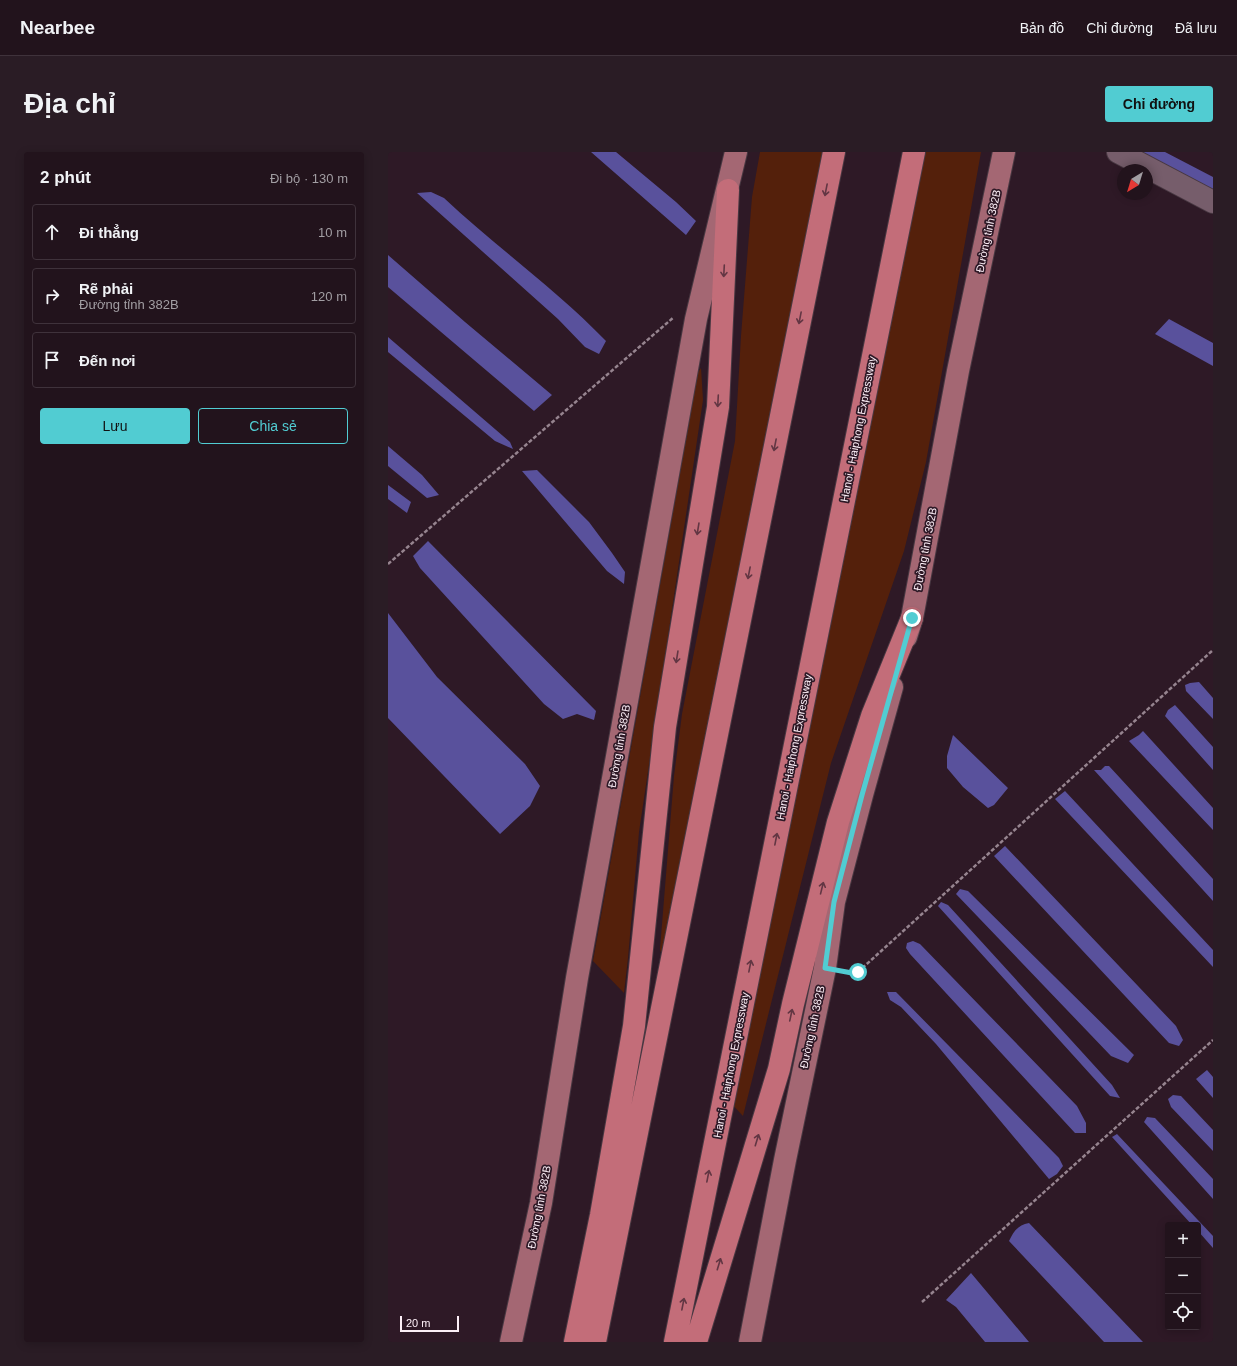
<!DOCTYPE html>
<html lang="vi">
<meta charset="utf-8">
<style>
:root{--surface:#22131c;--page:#2a1c25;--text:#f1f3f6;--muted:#a29ea3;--line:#3f323b;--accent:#51ccd2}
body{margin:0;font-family:Helvetica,sans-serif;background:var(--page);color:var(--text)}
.controls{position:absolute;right:12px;bottom:12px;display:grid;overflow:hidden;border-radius:4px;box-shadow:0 2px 10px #0003}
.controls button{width:36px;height:36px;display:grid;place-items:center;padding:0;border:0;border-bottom:1px solid var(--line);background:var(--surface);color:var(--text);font:20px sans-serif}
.compass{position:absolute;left:729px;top:12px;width:36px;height:36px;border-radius:50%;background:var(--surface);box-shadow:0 2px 10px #0003;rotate:218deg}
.scale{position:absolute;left:12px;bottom:10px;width:59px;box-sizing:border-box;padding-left:4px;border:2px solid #fdeff7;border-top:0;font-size:11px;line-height:14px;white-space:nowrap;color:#fdeff7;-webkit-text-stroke:3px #2e1926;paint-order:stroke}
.stop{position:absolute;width:12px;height:12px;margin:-9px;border:3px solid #51ccd2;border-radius:50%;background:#fff}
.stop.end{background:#51ccd2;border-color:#fff;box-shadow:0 1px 4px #0008}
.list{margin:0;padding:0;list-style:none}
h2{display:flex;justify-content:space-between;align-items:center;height:52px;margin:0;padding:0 16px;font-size:17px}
h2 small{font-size:13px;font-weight:400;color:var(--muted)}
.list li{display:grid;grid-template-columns:26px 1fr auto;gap:12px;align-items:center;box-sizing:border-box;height:56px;margin:0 8px 8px;padding:0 8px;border:1px solid var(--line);border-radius:4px}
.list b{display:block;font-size:15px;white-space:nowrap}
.list p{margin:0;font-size:13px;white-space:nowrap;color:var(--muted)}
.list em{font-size:13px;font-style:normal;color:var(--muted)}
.actions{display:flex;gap:8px;padding:12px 16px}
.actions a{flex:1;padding:9px 0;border:1px solid var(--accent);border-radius:4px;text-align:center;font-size:14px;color:var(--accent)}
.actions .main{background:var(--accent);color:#111}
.icon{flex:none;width:22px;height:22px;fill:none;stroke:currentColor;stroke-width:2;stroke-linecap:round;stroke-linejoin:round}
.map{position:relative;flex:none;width:825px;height:1190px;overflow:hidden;border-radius:4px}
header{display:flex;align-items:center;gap:24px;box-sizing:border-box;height:56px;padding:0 20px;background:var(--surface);border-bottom:1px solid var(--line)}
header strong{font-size:19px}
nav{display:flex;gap:22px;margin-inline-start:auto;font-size:14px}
.intro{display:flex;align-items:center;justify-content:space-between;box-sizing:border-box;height:96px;padding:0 24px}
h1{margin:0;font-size:28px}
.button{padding:10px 18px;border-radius:4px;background:var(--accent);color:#111;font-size:14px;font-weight:700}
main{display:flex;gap:24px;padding:0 24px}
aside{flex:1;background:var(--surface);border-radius:4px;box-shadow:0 2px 10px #0003}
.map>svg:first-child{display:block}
</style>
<header>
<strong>Nearbee</strong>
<nav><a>Bản đồ</a><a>Chỉ đường</a><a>Đã lưu</a></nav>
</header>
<div class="intro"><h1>Địa chỉ</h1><a class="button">Chỉ đường</a></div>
<main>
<aside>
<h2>2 phút<small>Đi bộ · 130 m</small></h2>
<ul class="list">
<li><svg class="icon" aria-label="ahead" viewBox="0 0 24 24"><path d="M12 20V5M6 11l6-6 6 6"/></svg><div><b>Đi thẳng</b></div><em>10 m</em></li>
<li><svg class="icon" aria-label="right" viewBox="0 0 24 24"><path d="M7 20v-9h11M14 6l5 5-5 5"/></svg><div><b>Rẽ phải</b><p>Đường tỉnh 382B</p></div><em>120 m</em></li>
<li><svg class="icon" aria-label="arrive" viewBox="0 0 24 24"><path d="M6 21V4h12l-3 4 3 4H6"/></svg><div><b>Đến nơi</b></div></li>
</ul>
<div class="actions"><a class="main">Lưu</a><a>Chia sẻ</a></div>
</aside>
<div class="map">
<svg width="825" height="1190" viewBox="0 0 825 1190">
<rect width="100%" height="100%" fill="#2e1926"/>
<!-- green -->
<path fill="#54200b" d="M372 0H435L277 801H273L272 797 286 624 294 562 347 289 353 184 364 45Z
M529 0H593L538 310 516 399 443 611 355 964 340 948Z
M313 216 315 248 251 680 240 806 236 841 205 809 310 220Z"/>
<!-- water -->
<path fill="#59519c" d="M203 0H228L288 50 308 69 298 83Z
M748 0H777L825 25V42Z
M43 40 56 46C108 95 168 137 218 189L211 202 197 195 170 167 29 41Z
M0 103 77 170 164 243 146 259 0 135Z
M781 167 825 191V214L767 182Z
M0 185 122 290 125 297 107 289 0 200Z
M0 294 34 323 51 343 39 346 0 314Z
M149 318 201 370 224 401 237 420 236 432 219 419 134 319Z
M0 333 23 350 19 361 0 347Z
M40 389 208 559 206 568 189 562 175 567 156 552 32 416 25 404Z
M0 461 49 525 137 612 152 634 142 654 112 682 0 566Z
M811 530 825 546V567L798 539 797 533 802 531Z
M787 553 825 595V618L777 564 780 558Z
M755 579 825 656V678L741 589 751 583Z
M565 583 620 636 606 653 600 656 575 635 559 616V604Z
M717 614H721L825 727V749L706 618H713Z
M677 639 825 798V815L667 647Z
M617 694 788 874 795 888 791 894 781 891 606 704Z
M572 737 580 739 746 903 740 911 723 904 568 742Z
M553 750 560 753 724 933 732 946 722 944 550 754Z
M525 789 532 792 689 954 698 971V981H687L522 802 518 796 519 791Z
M499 840H508L671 1006 675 1014 669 1022 661 1027 548 892 513 855 502 848Z
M819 918 825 925V946L808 927Z
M785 943 793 944 825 978V999L783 955 780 947Z
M759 965 767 966 825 1027V1047L756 970Z
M729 982 825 1084V1096L810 1079V1073H804L724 985Z
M641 1071 755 1190H716L621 1089C626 1079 630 1073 641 1071Z
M583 1121 641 1190H597L568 1155 558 1148Z"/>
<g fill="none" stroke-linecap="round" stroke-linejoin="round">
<!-- minor casing -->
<g stroke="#483842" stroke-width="24">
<path id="minor" d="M730 0 825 50"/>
</g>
<!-- major casing -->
<g stroke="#483842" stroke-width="24">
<path id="major" d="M518 485 524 466 570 219 616 0
M123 1190 153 1051 189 826 308 167 348 0
M362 1190 397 1008 437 816 446 750 474 643 504 535"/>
</g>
<!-- highway casing -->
<g stroke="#483842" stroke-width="24">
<path id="highway" d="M187 1190 213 1063 246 874 277 575 330 255 340 38
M207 1190 446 0
M287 1190 526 0
M308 1190 391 917 405 852 450 670 484 564 524 466"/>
</g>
<!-- path -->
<path stroke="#96848f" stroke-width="2.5" stroke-dasharray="4 2" stroke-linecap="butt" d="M0 412 286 165
M458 820 464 821 470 820 825 498
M534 1150 825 888"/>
<!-- minor -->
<use href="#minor" stroke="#765d6b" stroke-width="22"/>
<!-- major -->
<use href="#major" stroke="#a46773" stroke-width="22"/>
<!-- highway -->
<use href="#highway" stroke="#c36d79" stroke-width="22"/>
</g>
<!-- one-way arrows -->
<defs><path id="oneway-shaft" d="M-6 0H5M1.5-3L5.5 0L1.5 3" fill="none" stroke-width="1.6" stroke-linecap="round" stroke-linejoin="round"/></defs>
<g stroke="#623643">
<use href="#oneway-shaft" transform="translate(438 38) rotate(101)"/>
<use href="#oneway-shaft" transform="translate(336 119) rotate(93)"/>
<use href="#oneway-shaft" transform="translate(412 166) rotate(101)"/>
<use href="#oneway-shaft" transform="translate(330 249) rotate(93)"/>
<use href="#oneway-shaft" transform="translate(387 293) rotate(101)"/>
<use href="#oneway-shaft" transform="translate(310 377) rotate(99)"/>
<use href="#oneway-shaft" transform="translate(361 421) rotate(101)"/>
<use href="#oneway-shaft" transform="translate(289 505) rotate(99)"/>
<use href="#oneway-shaft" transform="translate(388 687) rotate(-79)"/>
<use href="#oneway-shaft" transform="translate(434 736) rotate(-76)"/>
<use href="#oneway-shaft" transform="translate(362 814) rotate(-79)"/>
<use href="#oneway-shaft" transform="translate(403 863) rotate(-78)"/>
<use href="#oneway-shaft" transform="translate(369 988) rotate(-73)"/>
<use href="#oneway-shaft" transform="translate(320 1024) rotate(-79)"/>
<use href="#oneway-shaft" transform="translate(331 1112) rotate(-73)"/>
<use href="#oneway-shaft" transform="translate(295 1152) rotate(-79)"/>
</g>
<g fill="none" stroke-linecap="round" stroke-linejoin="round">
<!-- route -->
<path stroke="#51ccd2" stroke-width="5" d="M470 820 464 821 437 816 446 750 474 643 524 466"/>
</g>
<g text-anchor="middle" stroke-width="3.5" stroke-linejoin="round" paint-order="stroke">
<!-- street labels -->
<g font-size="11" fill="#fdeff7" stroke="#2e1926">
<text transform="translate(600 79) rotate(-78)" y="4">Đường tỉnh 382B</text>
<text transform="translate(470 277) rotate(-79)" y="4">Hanoi - Haiphong Expressway</text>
<text transform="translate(537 397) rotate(-79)" y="4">Đường tỉnh 382B</text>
<text transform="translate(231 594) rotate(-80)" y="4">Đường tỉnh 382B</text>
<text transform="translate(406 595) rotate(-79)" y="4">Hanoi - Haiphong Expressway</text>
<text transform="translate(424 875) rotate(-78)" y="4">Đường tỉnh 382B</text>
<text transform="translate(343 913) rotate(-79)" y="4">Hanoi - Haiphong Expressway</text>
<text transform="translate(151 1055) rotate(-79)" y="4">Đường tỉnh 382B</text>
</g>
</g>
</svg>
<div class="controls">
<button>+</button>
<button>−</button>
<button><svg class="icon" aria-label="locate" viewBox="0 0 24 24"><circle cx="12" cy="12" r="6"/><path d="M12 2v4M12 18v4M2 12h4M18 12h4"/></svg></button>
</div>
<svg class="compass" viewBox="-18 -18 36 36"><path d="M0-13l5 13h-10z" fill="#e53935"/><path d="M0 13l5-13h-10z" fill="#a29ea3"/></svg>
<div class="scale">20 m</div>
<div class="stop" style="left:470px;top:820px"></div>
<div class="stop end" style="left:524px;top:466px"></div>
</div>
</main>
